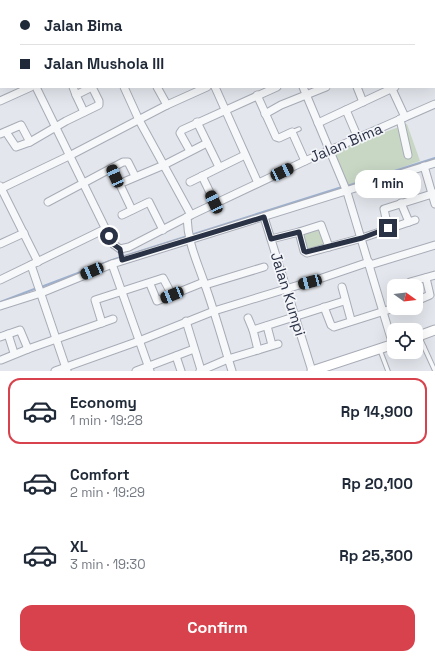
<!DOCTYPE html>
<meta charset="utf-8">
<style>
body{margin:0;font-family:"Space Grotesk",sans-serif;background:#f2f2f3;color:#1f2937;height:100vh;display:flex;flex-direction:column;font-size:15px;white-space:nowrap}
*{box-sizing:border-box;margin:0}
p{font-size:13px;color:#747a83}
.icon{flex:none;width:22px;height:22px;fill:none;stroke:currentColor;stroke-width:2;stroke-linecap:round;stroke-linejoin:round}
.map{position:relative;height:371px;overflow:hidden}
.details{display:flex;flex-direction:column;background:#fff;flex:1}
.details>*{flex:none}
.banner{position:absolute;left:0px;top:0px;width:435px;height:88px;box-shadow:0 4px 16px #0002;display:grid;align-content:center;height:88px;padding:0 20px;background:#fff}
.needle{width:26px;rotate:105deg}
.controls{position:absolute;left:387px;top:279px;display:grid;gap:8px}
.controls a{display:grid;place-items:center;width:36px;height:36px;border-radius:8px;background:#fff;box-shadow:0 4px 16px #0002;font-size:20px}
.end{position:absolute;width:18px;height:18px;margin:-9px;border:5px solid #2a3246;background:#fff;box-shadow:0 0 0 2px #fff}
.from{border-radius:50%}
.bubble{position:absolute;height:28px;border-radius:12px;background:#fff;box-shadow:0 4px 16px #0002;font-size:13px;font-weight:800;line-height:28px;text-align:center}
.car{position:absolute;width:12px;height:24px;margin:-12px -6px;border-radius:5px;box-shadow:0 0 3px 1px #0007;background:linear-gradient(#222 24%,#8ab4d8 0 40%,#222 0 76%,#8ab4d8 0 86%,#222 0)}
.banner b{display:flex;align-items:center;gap:14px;height:38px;font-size:15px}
.banner b+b{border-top:1px solid #e0e1e3}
.banner i{width:10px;height:10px;background:#1f2937}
ul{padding:7px 0 0;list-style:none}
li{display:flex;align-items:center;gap:12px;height:66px;margin:0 8px 6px;padding:0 12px;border:2px solid transparent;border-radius:12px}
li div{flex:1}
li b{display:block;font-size:15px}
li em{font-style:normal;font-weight:800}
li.on{border-color:#d8424c}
li>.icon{width:36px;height:36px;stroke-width:1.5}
.action{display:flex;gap:8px;margin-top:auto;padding:8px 20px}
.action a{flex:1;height:46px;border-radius:12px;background:#d8424c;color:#fff;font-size:16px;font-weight:800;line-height:46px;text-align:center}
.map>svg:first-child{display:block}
.green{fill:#c7d7c4}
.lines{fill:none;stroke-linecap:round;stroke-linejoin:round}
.stream{stroke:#9db0ce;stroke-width:2}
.service-casing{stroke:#a8acb7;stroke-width:5.5}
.minor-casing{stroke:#a8acb7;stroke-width:9}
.tertiary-casing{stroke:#a8acb7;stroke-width:10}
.secondary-casing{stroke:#a8acb7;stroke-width:11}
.service{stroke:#f7f8fa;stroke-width:3.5}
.minor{stroke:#f7f8fa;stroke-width:7}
.tertiary{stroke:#f7f8fa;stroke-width:8}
.secondary{stroke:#fff;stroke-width:9}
.route{stroke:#2a3246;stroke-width:5}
.labels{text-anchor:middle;stroke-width:3.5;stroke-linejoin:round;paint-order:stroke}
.street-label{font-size:15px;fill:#2a3246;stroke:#f4f5f9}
</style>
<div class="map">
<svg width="435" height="371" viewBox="0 0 435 371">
<rect width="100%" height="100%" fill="#e3e6ec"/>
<g class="green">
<polygon points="407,124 420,161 346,187 333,151"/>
<polygon points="324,229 328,245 306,251 301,235"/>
</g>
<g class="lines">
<g class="stream">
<polyline points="347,186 435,158"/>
<polyline points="41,287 115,259 342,187"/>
<polyline points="0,302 37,288"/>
</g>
<defs>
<g id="service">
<polyline points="97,0 97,1"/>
<polyline points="292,132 299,129"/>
<polyline points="419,336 435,371"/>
<polyline points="416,349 424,347"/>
<polyline points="380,350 388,371"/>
<polyline points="396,356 408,352"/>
</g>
<g id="minor">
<polyline points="117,0 118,1"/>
<polyline points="178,0 178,1"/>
<polyline points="264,0 265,1"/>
<polyline points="298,0 298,1"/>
<polyline points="313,0 313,1"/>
<polyline points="351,0 351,1"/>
<polyline points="209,1 211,0"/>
<polyline points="281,1 283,0"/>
<polyline points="328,1 331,0"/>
<polyline points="400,1 402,0"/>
<polyline points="434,40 435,40"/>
<polyline points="0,61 1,63"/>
<polyline points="434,71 435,70"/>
<polyline points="36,87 113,244 120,249 129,247 191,215 305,161 435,104"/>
<polyline points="73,87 76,95"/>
<polyline points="124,87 139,120 191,215"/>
<polyline points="157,87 167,105"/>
<polyline points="215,87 258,183"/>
<polyline points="303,87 347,192 393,345"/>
<polyline points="357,87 363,102"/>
<polyline points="391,87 405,117"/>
<polyline points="257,95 276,137 279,138 292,132 305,161"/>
<polyline points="0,101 31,87"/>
<polyline points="346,110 358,138"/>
<polyline points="84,112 76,95 92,87"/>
<polyline points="265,114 281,105 326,87"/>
<polyline points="400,119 408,155"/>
<polyline points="197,122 219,167"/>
<polyline points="318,123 395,87"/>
<polyline points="6,132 16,147 30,142 66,121 99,105 99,101 92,87"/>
<polyline points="0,134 21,125 30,142"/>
<polyline points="190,151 180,133 182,130 277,87"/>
<polyline points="424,166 435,204"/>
<polyline points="112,168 132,210"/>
<polyline points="202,176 215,203"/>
<polyline points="190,182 245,155"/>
<polyline points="119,184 164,165 207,143"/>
<polyline points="0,186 38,262"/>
<polyline points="0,189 71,155 167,105 207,87"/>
<polyline points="48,202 123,162 128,162 135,176"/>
<polyline points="401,203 409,222"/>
<polyline points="122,215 149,202 163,230"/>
<path d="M187 217C188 244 197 261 205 285 215 313 223 342 232 371"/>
<polyline points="264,217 312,371"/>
<polyline points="388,228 384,209 435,193"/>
<polyline points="299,232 321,225 329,247"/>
<polyline points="271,239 299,232 304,251 307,253 362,238 415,220"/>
<polyline points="0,244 24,233"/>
<polyline points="31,265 67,371"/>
<polyline points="370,265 435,245"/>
<polyline points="0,280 105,229"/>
<polyline points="150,284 157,301 204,282"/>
<polyline points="205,285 264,267"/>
<polyline points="408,286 410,282 435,275"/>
<polyline points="342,287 351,320"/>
<polyline points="416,301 430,295 426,278"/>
<polyline points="0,306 41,293 112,264"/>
<polyline points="324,307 331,325 334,327 394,308"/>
<polyline points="248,318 253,330"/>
<polyline points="186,321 201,370"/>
<polyline points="102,323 95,300 163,278 172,295"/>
<polyline points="267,326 272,345"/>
<polyline points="8,334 14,353"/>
<polyline points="0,337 20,330 28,349"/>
<polyline points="258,350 253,330 344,301"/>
<polyline points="176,356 181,371"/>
<polyline points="1,360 28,349 113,319"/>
<polyline points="55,371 139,341 214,311 322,278 369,262"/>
<polyline points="136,371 194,349"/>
<polyline points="150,371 112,264 435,163"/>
<polyline points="200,371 228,359 278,344"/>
</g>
<g id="tertiary">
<polyline points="136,1 138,0"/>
<polyline points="0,70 1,69"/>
</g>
<g id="secondary">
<polyline points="416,337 435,330"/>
<polyline points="312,371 394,344"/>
</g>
</defs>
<use href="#service" class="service-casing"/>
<use href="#minor" class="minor-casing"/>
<use href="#tertiary" class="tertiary-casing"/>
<use href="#secondary" class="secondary-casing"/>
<use href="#service" class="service"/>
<use href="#minor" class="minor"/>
<use href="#tertiary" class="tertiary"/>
<use href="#secondary" class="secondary"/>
</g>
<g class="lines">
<polyline class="route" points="109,236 113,244 120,249 122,260 264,217 271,239 299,232 304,251 306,252 362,238 388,228"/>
</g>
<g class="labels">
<g class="street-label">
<text transform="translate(346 143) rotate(-23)" y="5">Jalan Bima</text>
<text transform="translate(288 294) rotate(73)" y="5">Jalan Kumpi</text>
</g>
</g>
</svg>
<div class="controls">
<a><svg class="needle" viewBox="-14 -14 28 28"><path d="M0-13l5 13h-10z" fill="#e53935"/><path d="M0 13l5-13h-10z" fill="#747a83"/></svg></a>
<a><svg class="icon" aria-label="locate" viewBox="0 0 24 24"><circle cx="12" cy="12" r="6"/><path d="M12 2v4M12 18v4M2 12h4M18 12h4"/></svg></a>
</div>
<i class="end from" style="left:109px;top:236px"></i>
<i class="end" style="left:388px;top:228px"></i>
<div class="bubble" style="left:355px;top:170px;width:66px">1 min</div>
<i class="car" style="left:282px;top:172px;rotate:65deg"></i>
<i class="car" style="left:115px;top:176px;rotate:336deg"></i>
<i class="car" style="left:214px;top:202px;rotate:335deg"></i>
<i class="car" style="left:92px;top:271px;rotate:247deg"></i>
<i class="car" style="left:310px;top:282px;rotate:255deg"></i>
<i class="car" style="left:172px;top:295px;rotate:248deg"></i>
<div class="banner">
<b><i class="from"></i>Jalan Bima</b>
<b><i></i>Jalan Mushola III</b>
</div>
</div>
<section class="details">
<ul>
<li class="on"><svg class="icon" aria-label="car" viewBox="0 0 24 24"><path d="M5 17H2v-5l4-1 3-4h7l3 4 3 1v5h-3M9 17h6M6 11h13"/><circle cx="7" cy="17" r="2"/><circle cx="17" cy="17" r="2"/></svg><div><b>Economy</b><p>1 min · 19:28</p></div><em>Rp 14,900</em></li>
<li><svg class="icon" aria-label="car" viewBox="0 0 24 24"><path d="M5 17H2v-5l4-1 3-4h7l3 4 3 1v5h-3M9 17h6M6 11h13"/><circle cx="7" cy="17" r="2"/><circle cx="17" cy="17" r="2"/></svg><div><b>Comfort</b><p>2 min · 19:29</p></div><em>Rp 20,100</em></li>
<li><svg class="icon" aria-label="car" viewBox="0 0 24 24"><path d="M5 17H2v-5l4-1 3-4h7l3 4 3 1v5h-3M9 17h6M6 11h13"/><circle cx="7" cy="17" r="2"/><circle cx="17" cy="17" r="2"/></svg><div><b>XL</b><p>3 min · 19:30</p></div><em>Rp 25,300</em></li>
</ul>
<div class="action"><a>Confirm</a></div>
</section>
